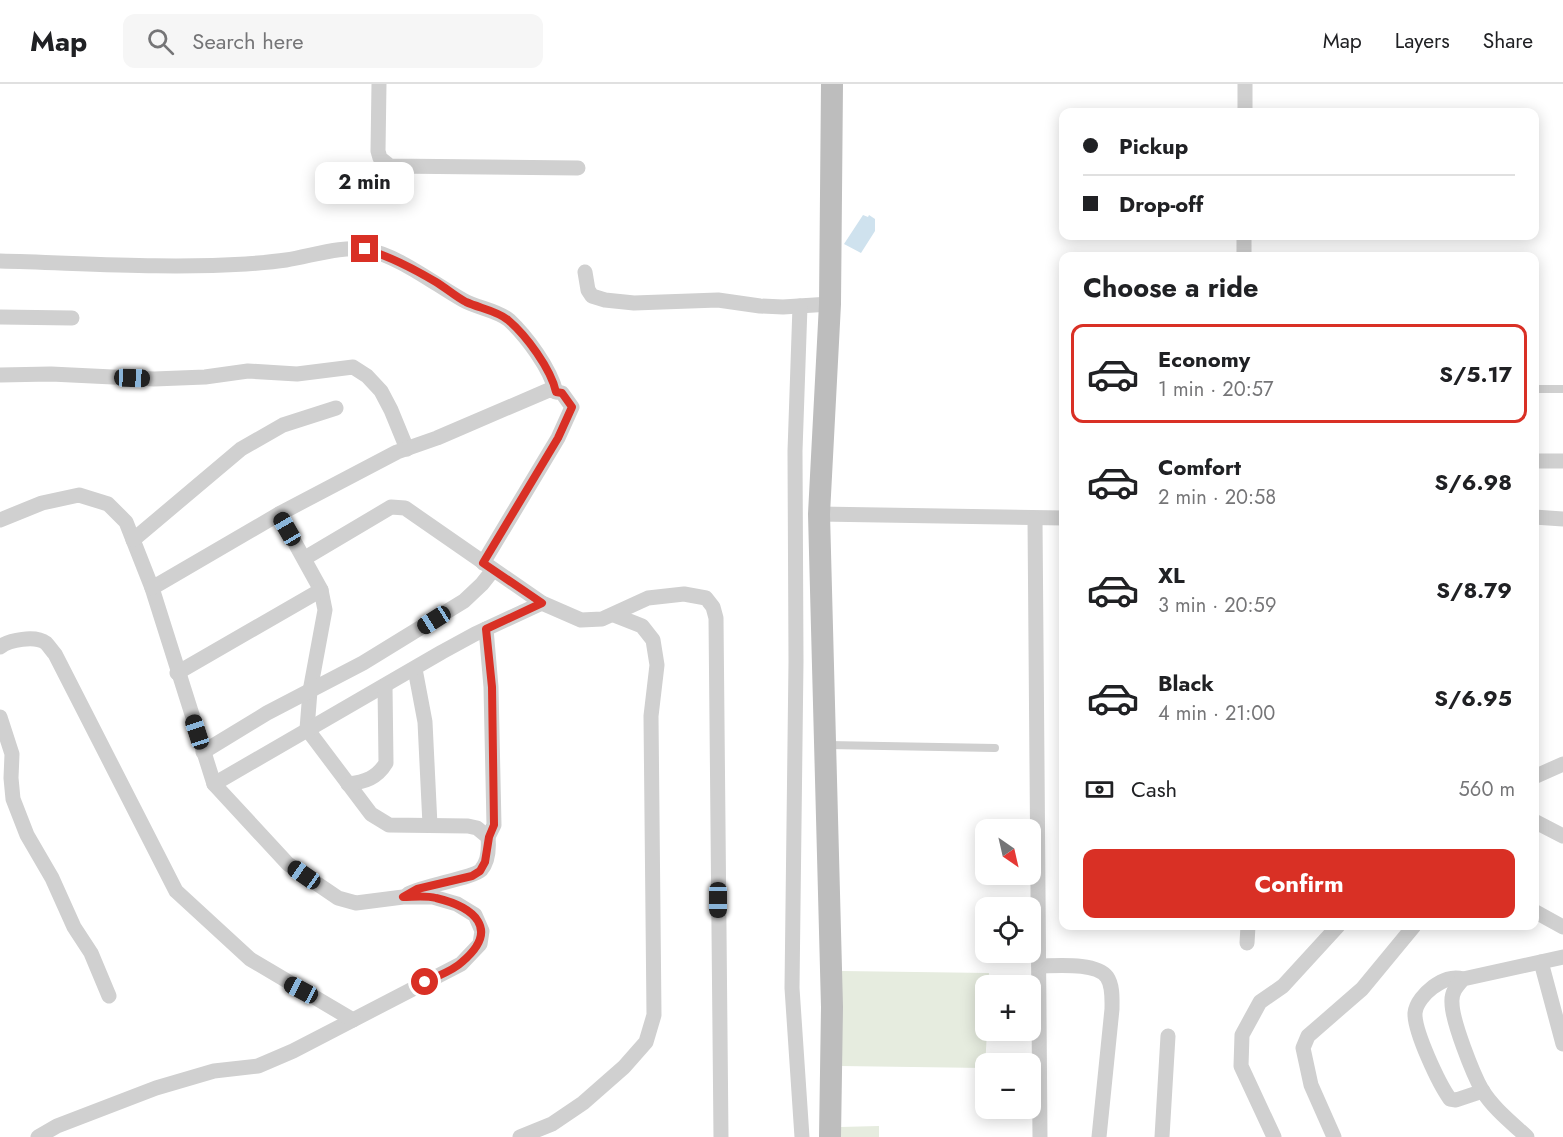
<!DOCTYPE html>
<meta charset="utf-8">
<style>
body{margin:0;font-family:Jost,sans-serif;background:#f6f6f6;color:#202124;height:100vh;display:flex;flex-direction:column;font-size:22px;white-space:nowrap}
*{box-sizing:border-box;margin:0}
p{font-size:20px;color:#757577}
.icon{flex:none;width:33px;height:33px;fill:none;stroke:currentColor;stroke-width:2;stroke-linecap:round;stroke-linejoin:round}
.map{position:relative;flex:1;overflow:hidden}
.panel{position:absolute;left:1059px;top:168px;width:480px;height:678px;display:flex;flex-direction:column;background:#fff;border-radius:12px;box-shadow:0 3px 15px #0003}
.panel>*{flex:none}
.guide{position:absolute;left:1059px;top:24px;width:480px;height:132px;border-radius:12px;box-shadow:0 3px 15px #0003;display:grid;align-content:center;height:132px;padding:0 24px;background:#fff}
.needle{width:39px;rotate:146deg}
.controls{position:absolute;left:975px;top:735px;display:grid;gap:12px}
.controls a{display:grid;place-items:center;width:66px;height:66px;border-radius:12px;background:#fff;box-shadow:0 3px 15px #0003;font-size:30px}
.end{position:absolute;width:27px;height:27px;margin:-14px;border:8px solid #d93025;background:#fff;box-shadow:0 0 0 3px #fff}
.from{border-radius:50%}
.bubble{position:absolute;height:42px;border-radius:12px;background:#fff;box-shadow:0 3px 15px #0003;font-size:20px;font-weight:700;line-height:42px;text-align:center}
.car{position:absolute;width:18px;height:36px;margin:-18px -9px;border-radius:8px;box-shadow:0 0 4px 2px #0007;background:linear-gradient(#222 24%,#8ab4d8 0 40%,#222 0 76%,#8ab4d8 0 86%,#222 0)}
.guide b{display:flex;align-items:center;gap:21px;height:57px;font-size:22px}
.guide b+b{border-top:2px solid #e0e0e0}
.guide i{width:15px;height:15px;background:#202124}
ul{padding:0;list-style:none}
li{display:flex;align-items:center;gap:18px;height:99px;margin:0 12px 9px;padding:0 12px;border:3px solid transparent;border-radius:12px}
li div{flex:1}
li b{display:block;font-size:22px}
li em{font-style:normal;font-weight:700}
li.active{border-color:#d93025}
li>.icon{width:54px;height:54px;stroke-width:1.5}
h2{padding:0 24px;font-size:27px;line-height:72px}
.pay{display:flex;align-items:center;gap:15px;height:66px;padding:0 24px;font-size:22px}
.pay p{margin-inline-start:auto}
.cta{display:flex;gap:12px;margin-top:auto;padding:12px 24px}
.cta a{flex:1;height:69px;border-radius:12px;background:#d93025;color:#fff;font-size:24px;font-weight:700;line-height:69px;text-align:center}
header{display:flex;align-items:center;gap:36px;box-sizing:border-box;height:84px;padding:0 30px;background:#fff;border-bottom:2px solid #e0e0e0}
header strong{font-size:28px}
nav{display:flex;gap:33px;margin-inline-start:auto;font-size:21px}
.search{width:420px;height:54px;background:#f6f6f6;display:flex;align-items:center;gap:15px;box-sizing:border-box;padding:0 21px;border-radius:12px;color:#757577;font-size:22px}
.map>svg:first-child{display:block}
.green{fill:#e6ecdf}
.water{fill:#cfe2ee}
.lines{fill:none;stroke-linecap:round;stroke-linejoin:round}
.lane{stroke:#d0d0d0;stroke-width:8}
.street{stroke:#d0d0d0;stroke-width:15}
.secondary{stroke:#bdbdbd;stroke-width:22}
.route{stroke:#d93025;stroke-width:8}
</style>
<header>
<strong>Map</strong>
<div class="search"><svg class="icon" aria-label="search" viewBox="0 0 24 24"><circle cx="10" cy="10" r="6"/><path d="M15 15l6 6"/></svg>Search here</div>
<nav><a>Map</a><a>Layers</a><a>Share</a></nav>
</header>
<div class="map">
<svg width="1563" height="1053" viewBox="0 0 1563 1053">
<rect width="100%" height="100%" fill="#fff"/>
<g class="green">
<polygon points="842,887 989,889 988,901 986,902 986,946 987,947 985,984 840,982"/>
<polygon points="879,1042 879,1053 841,1053 840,1043"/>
</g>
<polygon class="water" points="863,131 868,133 869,131 875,135 875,147 861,169 844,160"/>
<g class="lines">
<g class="lane">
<polyline points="1534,305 1563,305"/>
<polyline points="828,661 995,664"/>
</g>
<g class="street">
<polyline points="379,0 378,67 380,74 390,82 578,84"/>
<polyline points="1245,28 1245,0"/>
<polyline points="1244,172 1244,152"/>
<path d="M0 177C82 179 164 185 246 180 259 179 273 178 286 176 312 172 342 161 367 166 398 171 436 201 463 216 477 224 497 226 509 236 527 253 550 284 556 308"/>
<polyline points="585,188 588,206 592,212 605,216 634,219 718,216 760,222 783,223 830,220"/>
<polyline points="800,222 795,367 796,577 792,904 802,1053"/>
<polyline points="0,233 72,234"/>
<polyline points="0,291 51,290 154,295 205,293 248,287 297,290 353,283 367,292 381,307 391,326 407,365"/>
<polyline points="1534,377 1563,377"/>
<path d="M279 430 321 506 325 526 310 607 307 645 371 730 389 741 468 742 477 744 488 753C489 764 488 778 481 786 473 794 424 801 408 810"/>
<polyline points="819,430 1064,434"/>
<polyline points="1534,433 1563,435"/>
<polyline points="1035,435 1040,1053"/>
<polyline points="0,436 42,419 79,411 108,420 126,438 152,504 214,700 288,780 338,814 356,819 403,813 433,813 457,820 475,831 482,847 480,860 461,880 293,967 258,982 214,987 156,1004 57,1042 38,1053"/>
<polyline points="133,456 241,365 283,341 336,324"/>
<polyline points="305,474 391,423 405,424 542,519 581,536 602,535 648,514 684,510 706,514 713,523 716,534 721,1053"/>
<polyline points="152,504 279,430 397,368 437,354 549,306 562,309 572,323 558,354 483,479"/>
<polyline points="486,545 491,603 494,741 488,753"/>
<path d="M0 563C9 556 35 551 46 559 49 562 52 567 55 570L176 807 250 875 353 936"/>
<polyline points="415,585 425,638 430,741"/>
<polyline points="177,589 321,506"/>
<polyline points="0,633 12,670 11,694 13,715 27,751 52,794 74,843 91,869 109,912"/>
<polyline points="203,668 267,629 363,579 433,536 464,517 482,500 493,486"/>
<polyline points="1534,693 1563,680"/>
<polyline points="214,700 442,568 475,550 542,519"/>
<path d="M348 700C365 698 377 694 386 679L385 602"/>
<polyline points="1534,737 1563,752"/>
<polyline points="1534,827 1563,843"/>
<polyline points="1247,859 1248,842"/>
<polyline points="1541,878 1563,960"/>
<path d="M1039 882C1056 882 1096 878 1107 893 1113 902 1112 915 1112 925L1099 1053"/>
<path d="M1463 895C1452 892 1443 896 1433 903 1425 909 1416 919 1415 929 1414 947 1439 1000 1450 1015L1456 1016 1483 1007"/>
<polyline points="520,1053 552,1040 583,1019 624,983 646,958 654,931 651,632 657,581 653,556 642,542 614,531"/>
<polyline points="1162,1053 1168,952"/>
<polyline points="1274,1053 1241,982 1242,951 1260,918 1283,902 1338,842"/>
<polyline points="1334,1053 1311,1001 1303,964 1308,952 1362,905 1414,842"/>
<path d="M1527 1053C1512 1039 1493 1024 1482 1006 1473 990 1452 937 1452 919 1451 908 1457 902 1463 895L1563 873"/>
</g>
<polyline class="secondary" points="830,1053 832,923 819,430 830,220 832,0"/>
</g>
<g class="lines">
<path class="route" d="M365 165C389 172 414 185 436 198 446 204 456 213 466 218 479 224 498 227 508 236 526 251 551 285 556 308L562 309 572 323 558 354 483 479 542 519 486 545 492 603 494 741 489 753 485 778 480 787 472 792 417 805 403 813C413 813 425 811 436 814 474 823 501 845 462 878 453 887 437 892 425 898"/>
</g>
</svg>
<div class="controls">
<a><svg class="needle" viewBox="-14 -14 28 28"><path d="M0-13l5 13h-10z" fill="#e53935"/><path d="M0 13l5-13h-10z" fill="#757577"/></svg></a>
<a><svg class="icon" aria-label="locate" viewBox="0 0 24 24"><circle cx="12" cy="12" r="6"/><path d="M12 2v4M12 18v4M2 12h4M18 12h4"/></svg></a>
<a>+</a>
<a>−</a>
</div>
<i class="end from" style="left:425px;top:898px"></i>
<i class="end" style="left:365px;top:165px"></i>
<div class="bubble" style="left:315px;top:78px;width:99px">2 min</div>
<i class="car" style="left:132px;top:294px;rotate:92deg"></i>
<i class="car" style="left:287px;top:445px;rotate:330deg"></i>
<i class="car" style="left:434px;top:536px;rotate:238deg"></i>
<i class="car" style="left:197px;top:648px;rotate:342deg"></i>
<i class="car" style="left:304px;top:791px;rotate:305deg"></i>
<i class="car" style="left:718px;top:816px;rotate:180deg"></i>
<i class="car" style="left:301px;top:906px;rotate:298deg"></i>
<div class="guide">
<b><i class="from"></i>Pickup</b>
<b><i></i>Drop-off</b>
</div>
<section class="panel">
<h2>Choose a ride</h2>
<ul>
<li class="active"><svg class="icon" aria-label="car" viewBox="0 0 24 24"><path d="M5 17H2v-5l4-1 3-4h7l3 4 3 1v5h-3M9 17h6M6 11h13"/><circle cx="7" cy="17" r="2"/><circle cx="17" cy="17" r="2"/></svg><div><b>Economy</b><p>1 min · 20:57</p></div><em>S/5.17</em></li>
<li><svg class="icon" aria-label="car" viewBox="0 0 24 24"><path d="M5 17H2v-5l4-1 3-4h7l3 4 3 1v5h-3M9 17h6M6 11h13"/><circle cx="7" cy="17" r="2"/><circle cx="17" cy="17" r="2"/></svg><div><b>Comfort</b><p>2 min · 20:58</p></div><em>S/6.98</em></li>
<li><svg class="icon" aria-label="car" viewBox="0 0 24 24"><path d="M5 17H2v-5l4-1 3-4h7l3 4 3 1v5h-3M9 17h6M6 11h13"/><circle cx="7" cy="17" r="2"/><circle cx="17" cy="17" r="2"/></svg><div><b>XL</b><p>3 min · 20:59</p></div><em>S/8.79</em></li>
<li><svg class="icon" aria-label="car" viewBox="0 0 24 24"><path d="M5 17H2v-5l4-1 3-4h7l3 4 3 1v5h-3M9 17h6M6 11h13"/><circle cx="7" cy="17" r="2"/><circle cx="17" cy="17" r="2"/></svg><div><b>Black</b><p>4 min · 21:00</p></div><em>S/6.95</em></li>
</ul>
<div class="pay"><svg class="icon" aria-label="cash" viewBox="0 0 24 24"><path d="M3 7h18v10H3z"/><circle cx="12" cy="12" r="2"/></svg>Cash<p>560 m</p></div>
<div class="cta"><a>Confirm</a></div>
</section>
</div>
